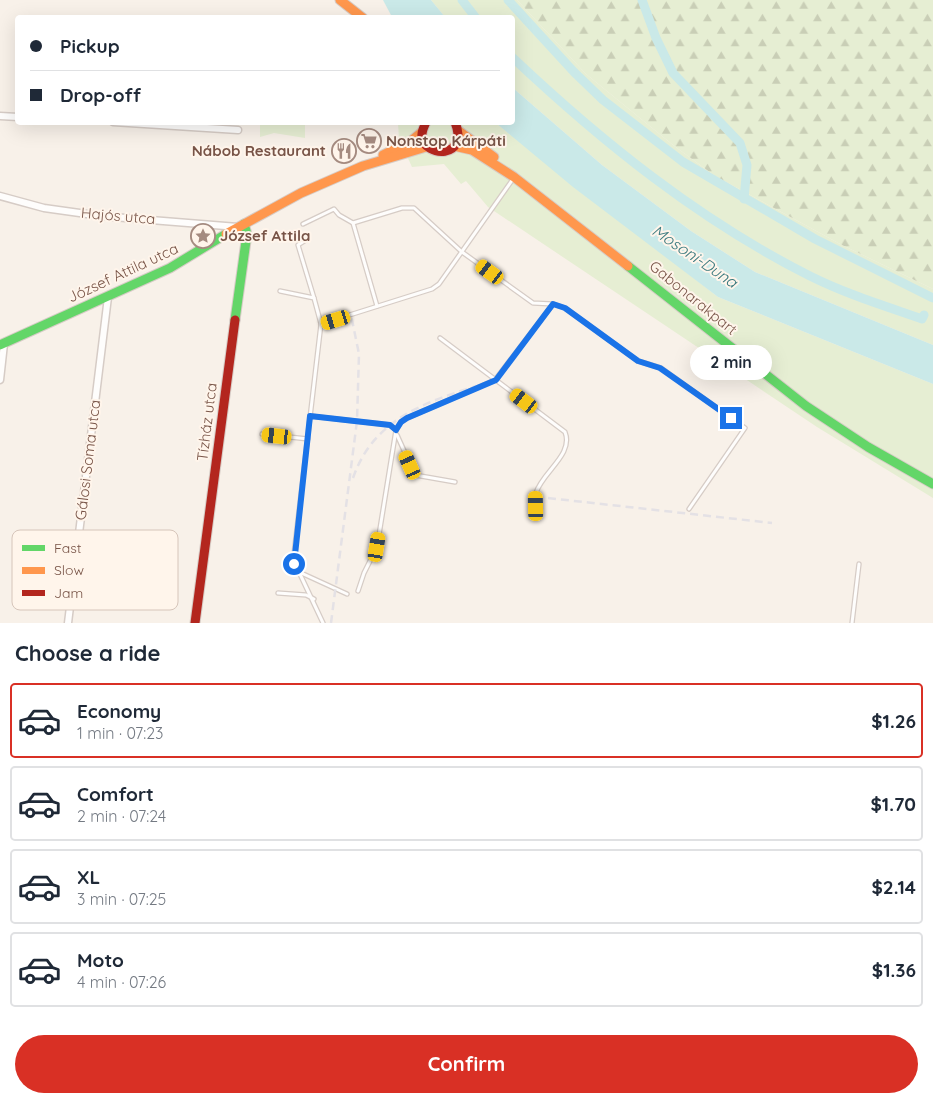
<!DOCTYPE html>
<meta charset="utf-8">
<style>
body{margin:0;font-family:Quicksand,sans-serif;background:#f6f6f7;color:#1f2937;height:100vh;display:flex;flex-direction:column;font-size:19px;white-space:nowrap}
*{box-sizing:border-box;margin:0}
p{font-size:16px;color:#747a83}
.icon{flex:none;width:28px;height:28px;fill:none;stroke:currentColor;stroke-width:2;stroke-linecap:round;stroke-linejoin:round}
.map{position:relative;height:623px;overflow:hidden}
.panel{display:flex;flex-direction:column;background:#fff;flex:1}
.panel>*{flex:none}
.banner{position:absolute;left:15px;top:15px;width:500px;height:110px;border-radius:5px;box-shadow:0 5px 20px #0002;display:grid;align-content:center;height:110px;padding:0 15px;background:#fff}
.end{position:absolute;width:22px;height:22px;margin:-11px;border:6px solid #1a73e8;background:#fff;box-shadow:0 0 0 2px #fff}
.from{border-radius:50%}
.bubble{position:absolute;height:35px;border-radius:18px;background:#fff;box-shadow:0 5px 20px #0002;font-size:16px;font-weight:700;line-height:35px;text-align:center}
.car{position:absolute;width:15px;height:30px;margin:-15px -8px;border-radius:6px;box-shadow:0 0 4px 1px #0007;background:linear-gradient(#f5c518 24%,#345 0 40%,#f5c518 0 76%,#345 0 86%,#f5c518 0)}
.banner b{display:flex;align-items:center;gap:18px;height:48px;font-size:19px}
.banner b+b{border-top:1px solid #e0e1e3}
.banner i{width:12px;height:12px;background:#1f2937}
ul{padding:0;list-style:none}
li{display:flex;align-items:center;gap:15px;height:75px;margin:0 10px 8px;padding:0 5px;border:2px solid #e0e1e3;border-radius:5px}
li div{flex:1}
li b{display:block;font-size:19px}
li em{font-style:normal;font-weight:700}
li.active{border-color:#d93025}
li>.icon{width:45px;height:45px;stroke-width:1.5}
h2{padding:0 15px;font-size:22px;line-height:60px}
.action{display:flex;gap:10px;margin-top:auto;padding:10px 15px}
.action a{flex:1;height:58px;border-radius:30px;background:#d93025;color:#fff;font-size:20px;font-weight:700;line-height:58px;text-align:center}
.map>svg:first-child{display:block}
.grass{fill:#e6eed3}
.forest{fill:url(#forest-firs)}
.water{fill:#cae9e8}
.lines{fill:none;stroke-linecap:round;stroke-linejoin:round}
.canal{stroke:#cae9e8;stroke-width:9}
.lane-casing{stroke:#d6ccc6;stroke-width:5.5}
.street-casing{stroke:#d6ccc6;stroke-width:9}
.fast-casing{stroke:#d7ccc6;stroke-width:11}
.slow-casing{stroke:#d7ccc6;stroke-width:11}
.jam-casing{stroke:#d7ccc6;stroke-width:11}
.lane{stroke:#fefdfc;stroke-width:3}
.street{stroke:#fefdfc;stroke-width:6}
.fast{stroke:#63d668;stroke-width:9}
.slow{stroke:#ff974d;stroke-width:9}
.jam{stroke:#b3261e;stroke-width:9}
.rail{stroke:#e4e1e5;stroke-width:2.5;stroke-dasharray:8 5;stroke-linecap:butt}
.route{stroke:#1a73e8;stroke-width:6}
.labels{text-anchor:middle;stroke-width:4;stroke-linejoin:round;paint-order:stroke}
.poi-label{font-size:15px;font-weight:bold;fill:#785447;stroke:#fff5eb;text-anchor:start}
.street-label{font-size:15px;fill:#785447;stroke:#fff5eb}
.water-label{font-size:16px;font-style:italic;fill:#3a797e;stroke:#fff5eb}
.key{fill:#fff5eb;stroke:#d6c5ba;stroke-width:1}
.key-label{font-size:14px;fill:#785447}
</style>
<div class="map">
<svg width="933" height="623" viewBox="0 0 933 623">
<defs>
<pattern id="forest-firs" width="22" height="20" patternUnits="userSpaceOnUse" patternTransform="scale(1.25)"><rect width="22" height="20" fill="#e6eed3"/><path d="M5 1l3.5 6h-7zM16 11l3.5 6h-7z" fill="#c9ceb6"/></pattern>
</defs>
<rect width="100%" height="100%" fill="#f8f1e9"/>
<g class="grass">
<polygon points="431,0 517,0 586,74 673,145 715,176 842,245 933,289 933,345 755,272 691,231 602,165 513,88 512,18 445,17"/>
<polygon points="260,123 305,123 305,138 274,133 260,137"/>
<polygon points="398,123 496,123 718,297 933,384 933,498 817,427 497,213 488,207 466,181 461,184 444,164 412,167 399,139"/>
</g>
<polygon class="forest" points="517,0 933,0 933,289 842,245 715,176 673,145 586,74"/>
<g class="water">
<polygon points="383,0 431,0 445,17 392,17"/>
<polygon points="513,88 602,165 691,231 755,272 933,345 933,384 718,297 573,187 496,123 512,122"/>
</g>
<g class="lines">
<g class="canal">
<polyline points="462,0 476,18"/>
<polyline points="508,0 574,72 603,100 683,162 815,239 933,298"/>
<polyline points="642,0 656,38 673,73 740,143 747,165 744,199"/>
<path d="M512 57C602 142 699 220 810 276 846 294 885 306 922 319L924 315"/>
</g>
<defs>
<g id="lane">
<polyline points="303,224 334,209 339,215 353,223"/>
<polyline points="306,240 298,245 314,298"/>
<polyline points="280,291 314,298 321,324 293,562 299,572 347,594"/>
<polyline points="377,306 353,223 402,208 414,208 462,252 533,303 553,304 565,308 638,361 661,368 745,428 689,509"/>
<polyline points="321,324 432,289 439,284 513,179"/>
<path d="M440 338 565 432C574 455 542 472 536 493 534 500 536 509 536 516"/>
<polyline points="310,416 390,425 396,430 401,422 407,418 495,380 553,304"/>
<polyline points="262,434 308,439"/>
<polyline points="397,435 415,475 455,482"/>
<polyline points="299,572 323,623"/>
<polyline points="358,591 364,573 377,547 396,430"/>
<polyline points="278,593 306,595 314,599"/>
<polyline points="852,623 859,564"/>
</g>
<g id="street">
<polyline points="0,116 18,117"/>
<polyline points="113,122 238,130"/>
<polyline points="0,196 44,208 101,216 238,227"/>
<polyline points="0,380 4,344"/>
<polyline points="68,623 108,297"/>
</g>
<g id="fast">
<polyline points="628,266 806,406 868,447 933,484"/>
<polyline points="235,320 247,234 244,224"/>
<polyline points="0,345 170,268 226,234"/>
</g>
<g id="slow">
<polyline points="340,0 363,18"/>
<polyline points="459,131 494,157"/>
<polyline points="454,146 472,150 514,177 628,266"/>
<polyline points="383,155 411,141 422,132"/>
<polyline points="226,234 301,193 363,166 426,147"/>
</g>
<g id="jam">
<path d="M426 122C424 127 421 132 422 137 424 157 470 160 455 122"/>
<polyline points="195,623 235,320"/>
</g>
</defs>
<use href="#lane" class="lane-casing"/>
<use href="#street" class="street-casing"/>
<use href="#fast" class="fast-casing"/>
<use href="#slow" class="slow-casing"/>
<use href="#jam" class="jam-casing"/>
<use href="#lane" class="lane"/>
<use href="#street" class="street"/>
<use href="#fast" class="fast"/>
<use href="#slow" class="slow"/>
<use href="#jam" class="jam"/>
<g class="rail">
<path d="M353 478C373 420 423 403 476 386"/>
<polyline points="548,498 772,523"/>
<polyline points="331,623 357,421 359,354 351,315"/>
</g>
</g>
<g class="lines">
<polyline class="route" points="294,564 310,416 390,425 396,430 401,422 407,418 496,380 553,304 565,308 638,361 660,368 731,418"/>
</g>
<defs>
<symbol id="supermarket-ring" viewBox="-11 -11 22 22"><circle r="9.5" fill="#fff5eb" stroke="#a58b80" stroke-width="1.5"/><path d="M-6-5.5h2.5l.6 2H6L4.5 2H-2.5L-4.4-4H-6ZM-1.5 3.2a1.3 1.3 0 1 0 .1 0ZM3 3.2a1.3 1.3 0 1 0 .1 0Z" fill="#a58b80"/></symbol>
<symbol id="restaurant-ring" viewBox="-11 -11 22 22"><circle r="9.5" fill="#fff5eb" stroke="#a58b80" stroke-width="1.5"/><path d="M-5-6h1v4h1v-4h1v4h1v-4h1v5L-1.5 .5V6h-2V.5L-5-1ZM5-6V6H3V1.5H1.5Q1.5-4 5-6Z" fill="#a58b80"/></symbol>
<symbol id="sight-ring" viewBox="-11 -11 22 22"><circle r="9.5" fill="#fff5eb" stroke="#a58b80" stroke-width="1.5"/><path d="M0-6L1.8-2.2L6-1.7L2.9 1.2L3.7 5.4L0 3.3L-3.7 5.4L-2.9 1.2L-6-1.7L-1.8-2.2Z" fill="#a58b80"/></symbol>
</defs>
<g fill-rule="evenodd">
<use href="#supermarket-ring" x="355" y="127" width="28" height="28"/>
<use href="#restaurant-ring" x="330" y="137" width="28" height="28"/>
<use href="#sight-ring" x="189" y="222" width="28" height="28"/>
</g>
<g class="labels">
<g class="poi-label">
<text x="386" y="146">Nonstop Kárpáti</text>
<text x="326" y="156" text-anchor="end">Nábob Restaurant</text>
<text x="220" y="241">József Attila</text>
</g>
<g class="street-label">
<text transform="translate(118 216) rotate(5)" y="5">Hajós utca</text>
<text transform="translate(123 273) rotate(-25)" y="5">József Attila utca</text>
<text transform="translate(693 298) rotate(39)" y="5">Gabonarakpart</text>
<text transform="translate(207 422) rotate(-83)" y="5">Tízház utca</text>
<text transform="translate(88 460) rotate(-83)" y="5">Gálosi Soma utca</text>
</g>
<g class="water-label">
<text transform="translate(695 256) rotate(34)" y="6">Mosoni-Duna</text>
</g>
</g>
<rect x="12" y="530" width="166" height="80" rx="8" class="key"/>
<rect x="22" y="545" width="23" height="6" fill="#63d668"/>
<rect x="22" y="567" width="23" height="7" fill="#ff974d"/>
<rect x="22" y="590" width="23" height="6" fill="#b3261e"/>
<g class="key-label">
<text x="54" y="553">Fast</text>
<text x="54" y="575">Slow</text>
<text x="54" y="598">Jam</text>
</g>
</svg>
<i class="end from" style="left:294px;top:564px"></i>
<i class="end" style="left:731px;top:418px"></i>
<div class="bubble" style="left:690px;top:345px;width:82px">2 min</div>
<i class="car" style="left:490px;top:272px;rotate:306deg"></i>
<i class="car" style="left:336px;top:320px;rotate:253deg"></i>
<i class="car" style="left:524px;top:401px;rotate:307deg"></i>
<i class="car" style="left:277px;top:436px;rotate:276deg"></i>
<i class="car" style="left:410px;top:465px;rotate:336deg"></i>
<i class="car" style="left:536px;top:506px;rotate:359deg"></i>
<i class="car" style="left:377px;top:547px;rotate:9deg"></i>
<div class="banner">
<b><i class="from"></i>Pickup</b>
<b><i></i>Drop-off</b>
</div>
</div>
<section class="panel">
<h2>Choose a ride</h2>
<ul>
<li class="active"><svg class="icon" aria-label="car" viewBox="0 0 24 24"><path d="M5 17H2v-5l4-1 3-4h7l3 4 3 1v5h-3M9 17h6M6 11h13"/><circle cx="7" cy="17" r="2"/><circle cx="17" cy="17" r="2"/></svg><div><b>Economy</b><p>1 min · 07:23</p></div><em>$1.26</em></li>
<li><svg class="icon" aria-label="car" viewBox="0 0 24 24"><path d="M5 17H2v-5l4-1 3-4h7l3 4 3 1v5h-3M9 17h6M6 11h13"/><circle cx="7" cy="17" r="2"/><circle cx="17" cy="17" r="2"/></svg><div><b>Comfort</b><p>2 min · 07:24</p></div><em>$1.70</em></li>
<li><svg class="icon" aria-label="car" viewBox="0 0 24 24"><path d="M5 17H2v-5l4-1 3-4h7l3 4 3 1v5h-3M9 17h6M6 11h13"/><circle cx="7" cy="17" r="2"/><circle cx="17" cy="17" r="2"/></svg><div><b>XL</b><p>3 min · 07:25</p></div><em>$2.14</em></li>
<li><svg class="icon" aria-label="car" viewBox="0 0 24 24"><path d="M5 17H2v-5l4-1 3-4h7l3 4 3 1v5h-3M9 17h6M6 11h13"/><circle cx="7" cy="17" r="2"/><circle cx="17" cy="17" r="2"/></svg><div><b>Moto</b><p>4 min · 07:26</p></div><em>$1.36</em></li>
</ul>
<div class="action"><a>Confirm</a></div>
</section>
